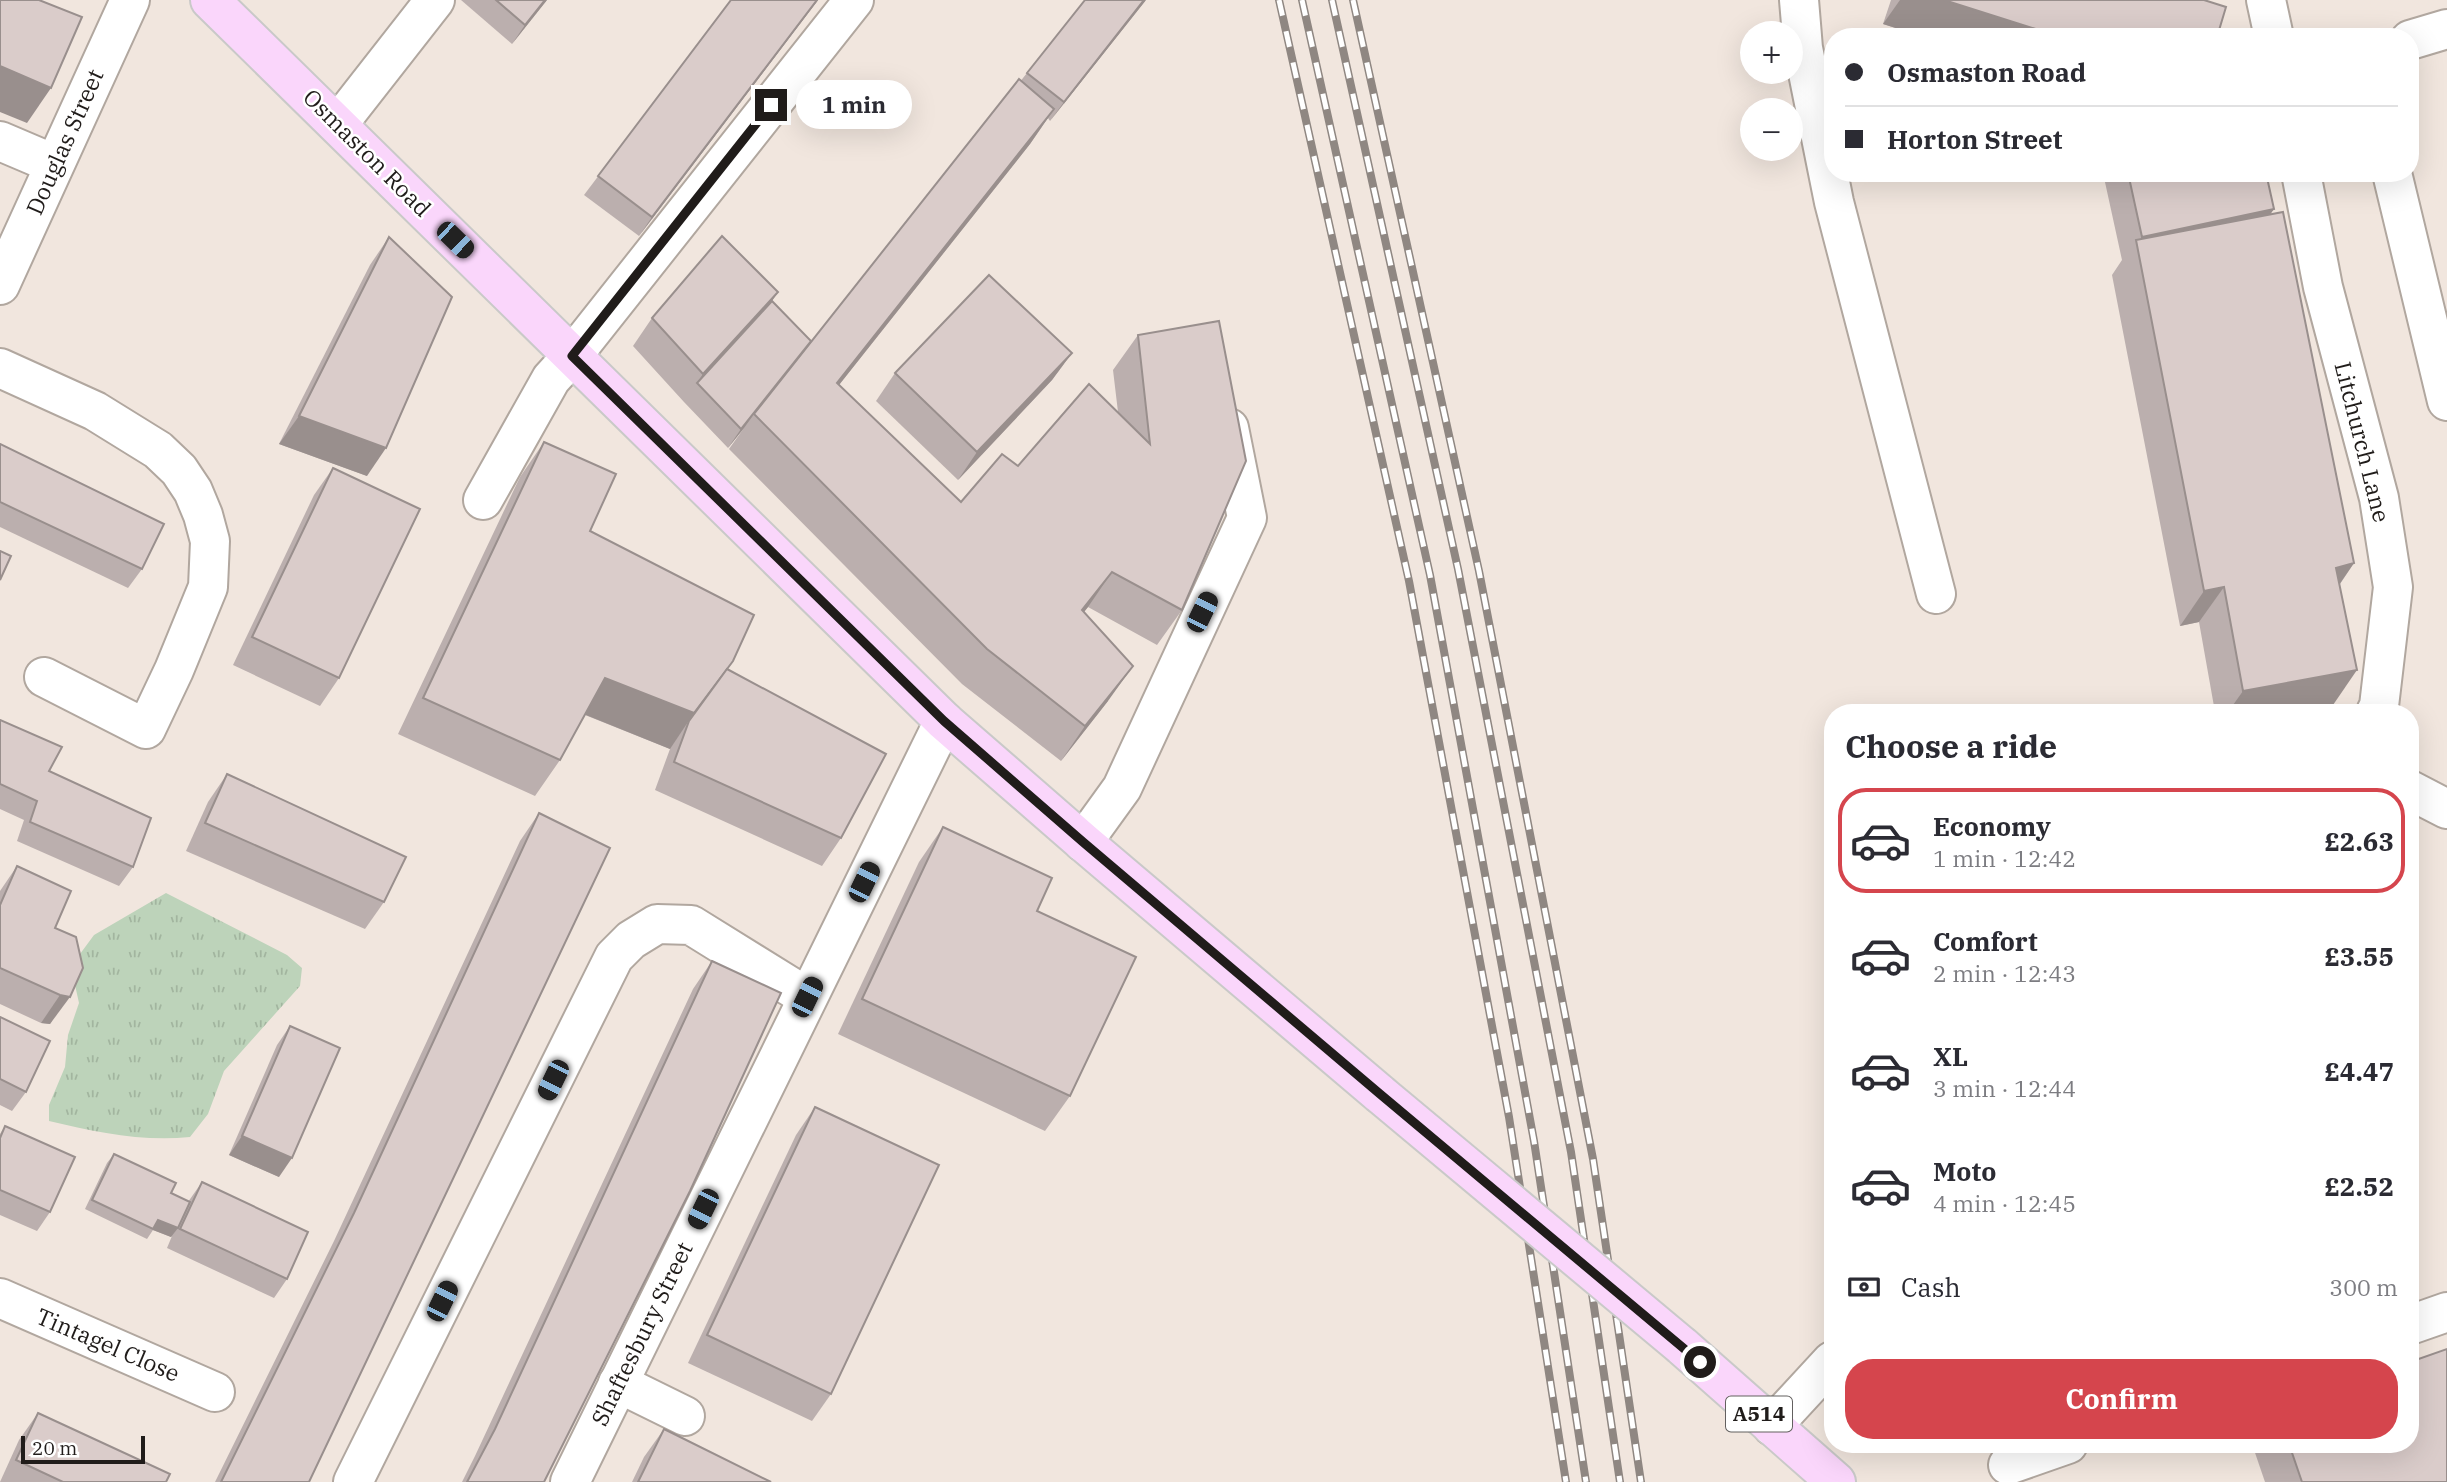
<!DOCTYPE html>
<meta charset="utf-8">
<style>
body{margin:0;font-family:"IBM Plex Serif",serif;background:#f7f7f7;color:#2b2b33;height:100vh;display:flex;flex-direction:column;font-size:26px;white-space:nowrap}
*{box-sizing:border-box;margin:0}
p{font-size:23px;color:#7c7c81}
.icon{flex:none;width:38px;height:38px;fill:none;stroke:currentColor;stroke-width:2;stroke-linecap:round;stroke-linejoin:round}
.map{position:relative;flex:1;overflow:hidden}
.side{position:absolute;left:1824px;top:704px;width:595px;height:749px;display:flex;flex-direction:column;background:#fff;border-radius:28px;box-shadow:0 7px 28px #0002}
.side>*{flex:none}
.top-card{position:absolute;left:1824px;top:28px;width:595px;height:154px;border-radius:28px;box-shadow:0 7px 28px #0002;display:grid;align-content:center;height:154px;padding:0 21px;background:#fff}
.controls{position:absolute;left:1740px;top:21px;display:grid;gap:14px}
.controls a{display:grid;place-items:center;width:63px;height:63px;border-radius:50%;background:#fff;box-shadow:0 7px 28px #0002;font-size:35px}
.scale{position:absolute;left:21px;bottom:18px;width:124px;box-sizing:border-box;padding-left:7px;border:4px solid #201c1a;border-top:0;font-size:19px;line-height:24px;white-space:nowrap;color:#201c1a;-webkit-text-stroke:5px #fff;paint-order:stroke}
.end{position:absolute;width:32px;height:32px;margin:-16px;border:9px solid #201c1a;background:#fff;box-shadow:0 0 0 4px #fff}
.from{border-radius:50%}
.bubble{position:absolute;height:49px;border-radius:24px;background:#fff;box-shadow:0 7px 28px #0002;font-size:23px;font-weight:700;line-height:49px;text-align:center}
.car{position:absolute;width:21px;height:42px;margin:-21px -10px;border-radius:9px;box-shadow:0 0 5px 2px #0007;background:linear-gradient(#222 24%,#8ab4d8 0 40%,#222 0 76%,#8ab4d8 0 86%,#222 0)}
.top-card b{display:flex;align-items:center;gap:24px;height:66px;font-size:26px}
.top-card b+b{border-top:2px solid #e1e1e2}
.top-card i{width:18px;height:18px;background:#2b2b33}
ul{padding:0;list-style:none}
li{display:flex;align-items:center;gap:21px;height:105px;margin:0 14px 10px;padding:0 7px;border:4px solid transparent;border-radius:28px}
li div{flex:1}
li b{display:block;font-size:26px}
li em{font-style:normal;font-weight:700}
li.on{border-color:#d5454d}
li>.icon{width:63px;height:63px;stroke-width:1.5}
h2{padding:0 21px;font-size:32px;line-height:84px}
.pay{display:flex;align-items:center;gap:18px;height:77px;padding:0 21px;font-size:26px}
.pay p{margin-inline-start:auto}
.cta{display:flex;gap:14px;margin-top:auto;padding:14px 21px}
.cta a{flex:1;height:80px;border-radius:28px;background:#d5454d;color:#fff;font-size:28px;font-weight:700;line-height:80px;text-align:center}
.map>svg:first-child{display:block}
.grass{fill:url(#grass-tufts)}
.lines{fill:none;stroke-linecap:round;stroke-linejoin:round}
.minor-casing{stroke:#b1a79f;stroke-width:42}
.major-casing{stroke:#c9c9c8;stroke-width:42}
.minor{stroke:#fff;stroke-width:38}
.major{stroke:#fad6fb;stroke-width:38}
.rail-casing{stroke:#8f8782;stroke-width:8}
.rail{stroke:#fff;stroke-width:5;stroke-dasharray:16;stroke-linecap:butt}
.major-bridge-casing{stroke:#c9c9c8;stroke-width:42;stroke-linecap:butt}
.major-bridge{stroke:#fad6fb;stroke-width:38}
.wall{fill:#bbafae}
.shaded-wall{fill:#998f8d}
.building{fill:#daccca;stroke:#998f8d;stroke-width:2}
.route{stroke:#201c1a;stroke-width:9}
.labels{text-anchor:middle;stroke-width:5;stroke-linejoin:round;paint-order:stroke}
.shield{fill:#fff;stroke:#63605f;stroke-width:2}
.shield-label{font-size:21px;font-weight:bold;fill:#201c1a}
.street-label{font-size:23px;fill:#201c1a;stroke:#fff}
</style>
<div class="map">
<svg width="2447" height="1482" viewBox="0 0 2447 1482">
<defs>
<pattern id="grass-tufts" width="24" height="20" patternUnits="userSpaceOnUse" patternTransform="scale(1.75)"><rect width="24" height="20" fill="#bdd3ba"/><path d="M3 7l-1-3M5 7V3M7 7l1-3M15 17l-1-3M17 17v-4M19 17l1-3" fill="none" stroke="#a2b59f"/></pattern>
</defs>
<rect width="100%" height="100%" fill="#f1e6de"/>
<path class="grass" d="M166 893 287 955 302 968 300 986 224 1071 208 1114 190 1137C143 1142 95 1132 49 1121V1105L65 1067 68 1035 79 1003 73 976 80 954 94 935Z"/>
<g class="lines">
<defs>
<g id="minor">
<polyline points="1799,0 1803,48 1834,202 1936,594"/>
<polyline points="2266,0 2274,37"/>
<polyline points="2410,40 2447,29"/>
<polyline points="338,124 435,0"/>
<polyline points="0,141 54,164"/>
<polyline points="2301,173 2323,287 2379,498 2393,587 2379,706 2376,712"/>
<polyline points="2392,173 2447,401"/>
<polyline points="0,285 130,0"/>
<polyline points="0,368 95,411 158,450 179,470 193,491 203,515 210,541 208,587 174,670 146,729 44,677"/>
<polyline points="483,500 551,379 572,356 854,0"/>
<polyline points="2410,790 2447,809"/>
<polyline points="1083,842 1122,788 1247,518 1229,428"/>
<polyline points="0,1298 215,1392"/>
<polyline points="2410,1325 2447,1312"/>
<polyline points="618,1383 685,1416"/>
<polyline points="1772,1426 1832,1361"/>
<polyline points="2008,1465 2068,1444"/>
<polyline points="353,1482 614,957 631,940 657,924 691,925 807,997"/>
<polyline points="570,1482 944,721"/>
</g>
<g id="major">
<polyline points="210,0 944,721 1083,842 1380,1094"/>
<polyline points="1682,1346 1836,1482"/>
</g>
</defs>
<use href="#minor" class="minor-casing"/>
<use href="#major" class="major-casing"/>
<use href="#minor" class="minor"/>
<use href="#major" class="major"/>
<defs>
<g id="rail">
<polyline points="1279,0 1409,581 1509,1117 1566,1482"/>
<polyline points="1302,0 1430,575 1534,1141 1586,1482"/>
<polyline points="1332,0 1458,569 1571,1152 1620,1482"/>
<polyline points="1353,0 1479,571 1593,1159 1641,1482"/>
</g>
</defs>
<use href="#rail" class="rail-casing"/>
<use href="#rail" class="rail"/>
<defs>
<polyline id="major-bridge" points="1380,1094 1682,1346"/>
</defs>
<use href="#major-bridge" class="major-bridge-casing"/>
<use href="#major-bridge" class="major-bridge"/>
</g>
<g class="wall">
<polygon points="461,0 547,0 512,44"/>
<polygon points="731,0 818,0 639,236 584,195"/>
<polygon points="1146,0 1050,121 1048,118 1030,144 839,385 961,502 1018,466 1118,412 1113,370 1138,335 1182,610 1157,645 1088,607 1084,612 1108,701 1061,761 962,684 729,449 744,428 728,448 684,402 633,346 652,318 778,292 772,301 804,351 1027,73"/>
<polygon points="1891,0 2204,0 2217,37 1924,37 1883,24"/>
<polygon points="2103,173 2266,173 2274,209 2270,214 2354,563 2340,584 2333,705 2293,712 2215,712 2199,622 2180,626 2112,275 2122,260"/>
<polygon points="389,237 367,476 279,444 370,265"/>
<polygon points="1072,353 1052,380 958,480 876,401 895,373"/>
<polygon points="544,442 590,531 727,669 841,838 822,866 655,790 670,749 585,715 560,760 535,796 398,734 520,477"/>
<polygon points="0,444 142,569 128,588 0,527"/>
<polygon points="333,468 339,678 320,706 233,665 314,495"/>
<polygon points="0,720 49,771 133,867 119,886 17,841 24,820 0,809"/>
<polygon points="227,774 384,902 365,929 186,851 208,802"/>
<polygon points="539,813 309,1482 215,1482 334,1241 520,841"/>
<polygon points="943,827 1037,911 1070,1096 1045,1131 838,1034 919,862"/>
<polygon points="17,866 55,928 83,968 50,1024 41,1023 0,1004 0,891"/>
<polygon points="712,961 544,1482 462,1482 475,1456 693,989"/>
<polygon points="0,1017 26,1092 12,1111 0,1105"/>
<polygon points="290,1026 279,1177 229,1155 277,1045"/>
<polygon points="815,1107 831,1394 812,1421 688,1363 796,1135"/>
<polygon points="5,1126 50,1212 37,1231 0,1215 0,1134"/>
<polygon points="114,1154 171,1193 188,1202 202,1182 287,1279 274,1298 167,1248 172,1236 171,1237 153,1230 147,1239 85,1209 107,1163"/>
<polygon points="38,1413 166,1482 0,1482 19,1440"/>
<polygon points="664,1429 771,1482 632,1482 644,1457"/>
<polygon points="2252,1444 2410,1444 2447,1482 2265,1482"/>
</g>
<g class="shaded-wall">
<polygon points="545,0 547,0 512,44 525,25"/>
<polygon points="817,0 818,0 639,236 652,217"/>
<polygon points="1144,0 1146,0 1050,121 1064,102"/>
<polygon points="1900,0 1944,0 2061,37 1924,37 1883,24"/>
<polygon points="0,66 51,88 27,123 0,112"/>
<polygon points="1054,109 1030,144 812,419 837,383"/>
<polygon points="2274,209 2255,236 2137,244 2142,237"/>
<polygon points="778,292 759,320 697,383 703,374"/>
<polygon points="1072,353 1052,380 958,480 977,452"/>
<polygon points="754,414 744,428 728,448 741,429"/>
<polygon points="299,416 386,448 367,476 279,444"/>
<polygon points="2354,563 2330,598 2336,568"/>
<polygon points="1112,572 1088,607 1057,645 1082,610"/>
<polygon points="2224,587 2199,622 2180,626 2204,591"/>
<polygon points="1133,666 1108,701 1061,761 1085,726"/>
<polygon points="2357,670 2333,705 2293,712 2228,712 2243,691"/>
<polygon points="605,678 694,713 670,749 581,713"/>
<polygon points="60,995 70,997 50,1024 41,1023"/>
<polygon points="242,1136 292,1158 279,1177 229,1155"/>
<polygon points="158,1220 178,1228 171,1237 153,1230"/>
</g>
<g class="building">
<polygon points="0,0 39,0 82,17 51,88 0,66"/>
<polygon points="496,0 545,0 525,25"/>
<polygon points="731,0 817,0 652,217 598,176"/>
<polygon points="1085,0 1144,0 1064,102 1027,73"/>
<polygon points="1944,0 2204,0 2226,7 2217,37 2061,37"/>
<polygon points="1019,79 1054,109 837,383 961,502 1002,454 1018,466 1089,384 1150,444 1138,335 1219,321 1246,461 1182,610 1112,572 1082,610 1133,666 1085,726 987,649 754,414"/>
<polygon points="2128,173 2266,173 2274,209 2142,237"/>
<polygon points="2283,212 2354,563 2336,568 2357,670 2243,691 2224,587 2204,591 2136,240"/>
<polygon points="722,236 778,292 703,374 652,318"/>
<polygon points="389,237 452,297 386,448 299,416"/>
<polygon points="989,275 1072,353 977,452 895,373"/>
<polygon points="772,301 811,341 741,429 697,383"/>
<polygon points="544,442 616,474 590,531 754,615 733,661 694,713 605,678 560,760 423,698"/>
<polygon points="0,444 164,524 142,569 0,502"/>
<polygon points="333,468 420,509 339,678 252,637"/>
<polygon points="0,551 11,556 0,580"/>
<polygon points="727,669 886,754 841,838 674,762 689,721"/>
<polygon points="0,720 62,747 49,771 151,818 133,867 30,822 37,801 0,784"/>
<polygon points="227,774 406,857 384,902 205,823"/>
<polygon points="539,813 610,848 309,1482 221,1482 354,1213"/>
<polygon points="943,827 1052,878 1037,911 1136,957 1070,1096 862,999"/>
<polygon points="17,866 71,891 55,928 76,937 83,968 70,997 60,995 0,968 0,905"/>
<polygon points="712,961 781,993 690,1191 544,1482 467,1482 495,1429"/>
<polygon points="0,1017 50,1041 26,1092 0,1079"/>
<polygon points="290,1026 340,1048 292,1158 242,1136"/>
<polygon points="815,1107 939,1165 831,1394 707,1335"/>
<polygon points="5,1126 75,1157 50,1212 0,1190 0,1138"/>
<polygon points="114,1154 176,1183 171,1193 190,1202 178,1228 158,1220 153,1229 92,1200"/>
<polygon points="202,1182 308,1232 287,1279 180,1229"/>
<polygon points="2447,1349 2447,1482 2302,1482 2289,1444 2410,1444 2410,1362"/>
<polygon points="38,1413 170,1474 166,1482 63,1482 16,1460"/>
<polygon points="664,1429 771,1482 638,1482"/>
</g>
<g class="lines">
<polyline class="route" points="771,105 572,356 944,721 1083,842 1380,1094 1700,1362"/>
</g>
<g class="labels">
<rect class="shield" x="1726" y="1396.5" width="66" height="35" rx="5"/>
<g class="shield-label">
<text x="1759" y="1421">A514</text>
</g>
<g class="street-label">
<text transform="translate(65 142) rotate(-66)" y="8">Douglas Street</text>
<text transform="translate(367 153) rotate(45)" y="8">Osmaston Road</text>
<text transform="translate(2362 442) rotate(76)" y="8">Litchurch Lane</text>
<text transform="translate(642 1334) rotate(-64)" y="8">Shaftesbury Street</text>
<text transform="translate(108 1345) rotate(23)" y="8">Tintagel Close</text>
</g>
</g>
</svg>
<div class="controls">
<a>+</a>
<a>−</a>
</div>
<div class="scale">20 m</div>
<i class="end from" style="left:1700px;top:1362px"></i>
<i class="end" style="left:771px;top:105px"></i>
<div class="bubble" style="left:796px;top:80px;width:116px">1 min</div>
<i class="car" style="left:455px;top:240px;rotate:134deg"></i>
<i class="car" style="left:1202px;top:612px;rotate:26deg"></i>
<i class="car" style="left:864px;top:882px;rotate:26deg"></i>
<i class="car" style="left:807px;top:997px;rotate:26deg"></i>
<i class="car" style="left:553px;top:1080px;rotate:206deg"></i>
<i class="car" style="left:703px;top:1209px;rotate:206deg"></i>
<i class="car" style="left:442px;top:1301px;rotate:26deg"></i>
<div class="top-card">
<b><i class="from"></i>Osmaston Road</b>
<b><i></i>Horton Street</b>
</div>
<section class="side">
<h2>Choose a ride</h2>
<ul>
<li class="on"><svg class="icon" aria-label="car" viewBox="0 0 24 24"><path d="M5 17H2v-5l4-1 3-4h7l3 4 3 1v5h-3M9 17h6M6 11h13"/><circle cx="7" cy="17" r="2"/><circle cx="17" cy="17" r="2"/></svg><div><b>Economy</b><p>1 min · 12:42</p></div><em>£2.63</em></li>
<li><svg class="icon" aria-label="car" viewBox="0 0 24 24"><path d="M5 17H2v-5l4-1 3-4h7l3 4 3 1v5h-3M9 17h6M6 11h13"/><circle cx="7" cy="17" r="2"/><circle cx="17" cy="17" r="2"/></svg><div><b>Comfort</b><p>2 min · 12:43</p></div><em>£3.55</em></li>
<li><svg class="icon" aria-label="car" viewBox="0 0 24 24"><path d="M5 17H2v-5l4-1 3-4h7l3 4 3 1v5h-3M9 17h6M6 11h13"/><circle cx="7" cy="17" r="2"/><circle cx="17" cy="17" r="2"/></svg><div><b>XL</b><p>3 min · 12:44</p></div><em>£4.47</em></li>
<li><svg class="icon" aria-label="car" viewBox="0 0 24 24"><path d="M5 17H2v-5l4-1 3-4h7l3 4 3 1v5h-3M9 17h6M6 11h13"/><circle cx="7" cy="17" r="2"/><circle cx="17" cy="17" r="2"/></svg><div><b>Moto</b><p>4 min · 12:45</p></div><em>£2.52</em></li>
</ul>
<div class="pay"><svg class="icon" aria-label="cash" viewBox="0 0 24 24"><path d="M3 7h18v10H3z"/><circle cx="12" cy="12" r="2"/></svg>Cash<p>300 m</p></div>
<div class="cta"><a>Confirm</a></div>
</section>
</div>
